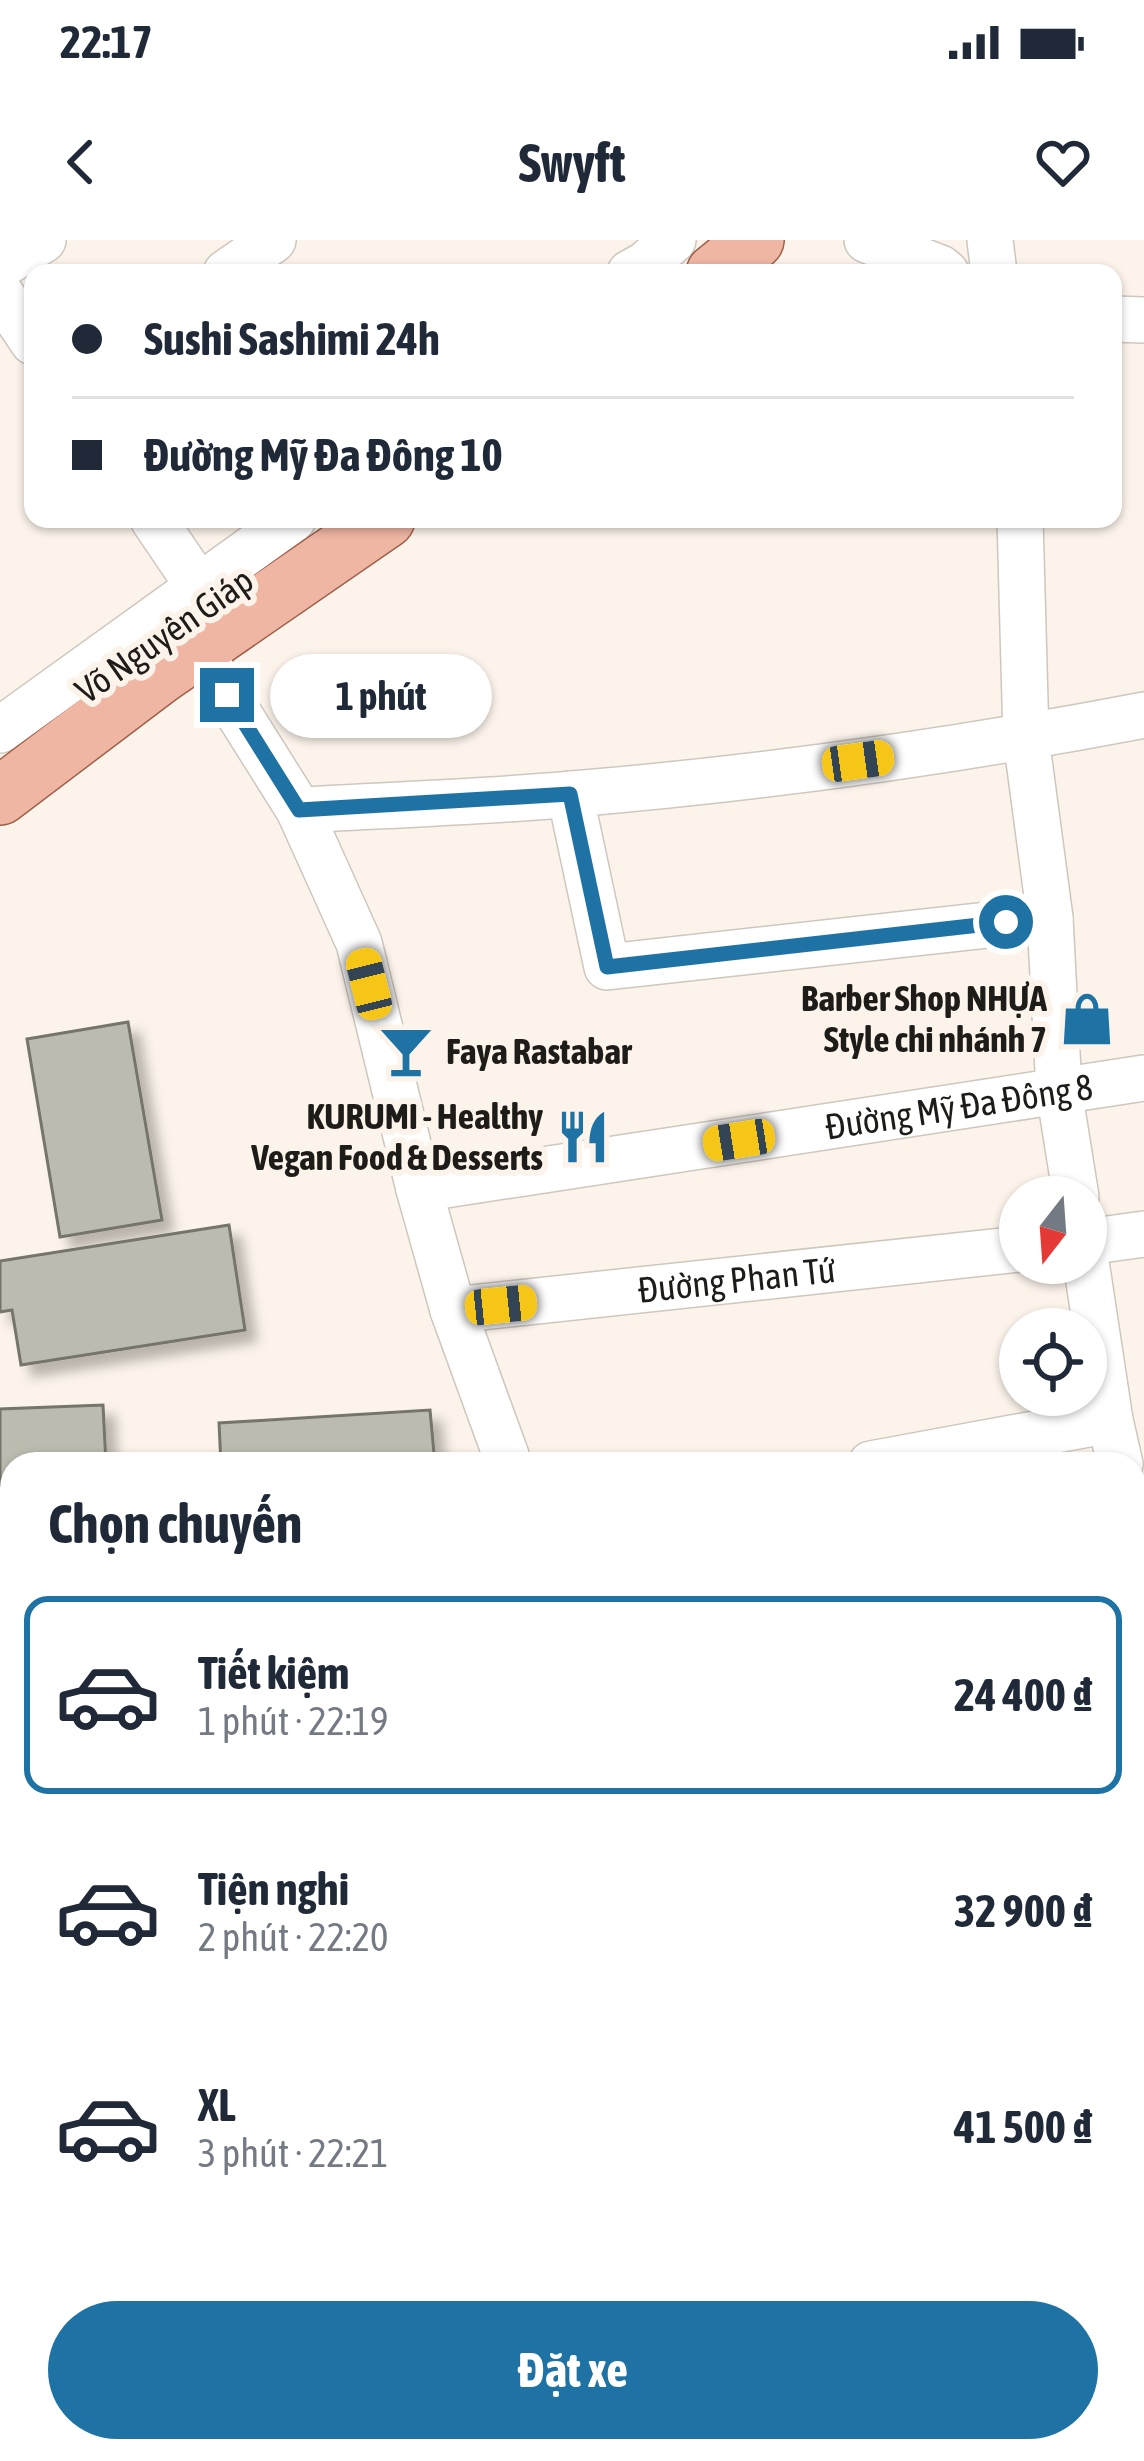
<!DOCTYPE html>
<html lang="vi">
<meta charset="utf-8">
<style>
body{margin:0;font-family:"Asap Condensed",sans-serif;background:#f2f2f3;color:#1f2937;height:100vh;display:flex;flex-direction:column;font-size:45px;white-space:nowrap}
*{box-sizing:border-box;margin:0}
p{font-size:39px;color:#747a83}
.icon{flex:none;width:66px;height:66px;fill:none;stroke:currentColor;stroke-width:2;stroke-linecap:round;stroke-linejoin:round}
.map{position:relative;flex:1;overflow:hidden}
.drawer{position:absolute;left:0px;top:1212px;width:1146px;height:1011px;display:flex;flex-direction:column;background:#fff;border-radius:36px 36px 0 0;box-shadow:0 3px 9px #0004}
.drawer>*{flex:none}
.hud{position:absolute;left:24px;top:24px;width:1098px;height:264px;border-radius:24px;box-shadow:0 3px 9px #0004;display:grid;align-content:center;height:264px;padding:0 48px;background:#fff}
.needle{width:78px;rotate:197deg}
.controls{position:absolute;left:999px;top:936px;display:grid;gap:24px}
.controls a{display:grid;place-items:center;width:108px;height:108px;border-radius:50%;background:#fff;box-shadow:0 3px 9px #0004;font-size:60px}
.end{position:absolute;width:54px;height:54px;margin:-27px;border:15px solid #1f73a4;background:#fff;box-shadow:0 0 0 6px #fff}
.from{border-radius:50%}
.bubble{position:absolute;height:84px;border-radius:42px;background:#fff;box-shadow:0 3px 9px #0004;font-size:39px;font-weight:700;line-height:84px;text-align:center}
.car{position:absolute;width:36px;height:72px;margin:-36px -18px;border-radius:15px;box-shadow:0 0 9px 3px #0007;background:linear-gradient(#f5c518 24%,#345 0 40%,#f5c518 0 76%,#345 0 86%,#f5c518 0)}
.hud b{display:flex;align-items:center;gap:42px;height:114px;font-size:45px}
.hud b+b{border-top:3px solid #e0e1e3}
.hud i{width:30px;height:30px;background:#1f2937}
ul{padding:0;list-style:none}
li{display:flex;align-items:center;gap:36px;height:198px;margin:0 24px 18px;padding:0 24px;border:6px solid transparent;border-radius:24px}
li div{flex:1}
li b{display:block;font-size:45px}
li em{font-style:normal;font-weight:700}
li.on{border-color:#1f73a4}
li>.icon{width:108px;height:108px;stroke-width:1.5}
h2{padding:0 48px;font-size:54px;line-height:144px}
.action{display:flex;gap:24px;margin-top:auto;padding:24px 48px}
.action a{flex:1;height:138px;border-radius:72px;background:#1f73a4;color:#fff;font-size:48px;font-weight:700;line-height:138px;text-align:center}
.status{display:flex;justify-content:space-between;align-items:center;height:84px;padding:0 60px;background:#fff;direction:ltr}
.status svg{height:33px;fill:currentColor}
header{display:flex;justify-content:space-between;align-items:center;height:156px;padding:0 48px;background:#fff;font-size:54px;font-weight:700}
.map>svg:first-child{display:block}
.green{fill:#dfbcc3}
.building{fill:#bbbbb0;stroke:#75756b;stroke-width:3;filter:url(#shadow)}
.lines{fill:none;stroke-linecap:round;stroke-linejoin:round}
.minor-casing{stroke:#cec7be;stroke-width:48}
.major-casing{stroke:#9f604b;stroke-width:60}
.minor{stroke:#fff;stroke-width:45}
.major{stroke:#efb6a4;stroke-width:57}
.route{stroke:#1f73a4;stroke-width:15}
.labels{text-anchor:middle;stroke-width:12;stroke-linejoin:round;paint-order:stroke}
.street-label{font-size:36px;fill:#1e1c18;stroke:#fcf4eb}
.poi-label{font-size:36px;font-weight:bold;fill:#1e1c18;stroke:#fcf4eb;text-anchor:end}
</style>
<div class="status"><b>22:17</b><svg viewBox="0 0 49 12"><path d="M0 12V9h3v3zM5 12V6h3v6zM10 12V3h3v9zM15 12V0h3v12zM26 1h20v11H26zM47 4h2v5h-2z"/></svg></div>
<header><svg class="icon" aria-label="back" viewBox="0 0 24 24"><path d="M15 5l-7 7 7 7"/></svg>Swyft<svg class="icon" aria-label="heart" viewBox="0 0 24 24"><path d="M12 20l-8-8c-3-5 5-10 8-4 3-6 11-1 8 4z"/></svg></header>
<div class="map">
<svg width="1144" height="2221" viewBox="0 0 1144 2221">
<defs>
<filter id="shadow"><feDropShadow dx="11" dy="11" stdDeviation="6" flood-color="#0004"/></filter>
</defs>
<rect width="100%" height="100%" fill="#fcf4eb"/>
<polygon class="green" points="12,1988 12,2092 0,2093 0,1989"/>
<g class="building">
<polygon points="128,782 162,980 60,997 27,799"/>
<polygon points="229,985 245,1090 21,1125 12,1070 0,1072 0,1021"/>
<polygon points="103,1165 106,1224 12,1224 12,1403 0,1403 0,1169"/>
<polygon points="430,1170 435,1224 221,1224 219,1183"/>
<polygon points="12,1728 12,1784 0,1785 0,1729"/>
</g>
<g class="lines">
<defs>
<g id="minor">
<polyline points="867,0 940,28 946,33"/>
<polyline points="990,0 994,33"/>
<polyline points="0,26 43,0"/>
<polyline points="226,33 273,0"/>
<polyline points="630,33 646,24 673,0"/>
<polyline points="0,53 33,102"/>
<polyline points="1113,79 1144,80"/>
<polyline points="153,279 210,363"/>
<polyline points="1020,279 1026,498 1050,678 1059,851 1076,957"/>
<polyline points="198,409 299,570 359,703 419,949 453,1070 509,1224"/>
<polyline points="0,490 293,279"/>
<polyline points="570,554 607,727 1050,678"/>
<path d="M299 570C391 565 482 562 573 554 764 538 956 511 1144 475"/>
<path id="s1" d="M419 949 1144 838"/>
<polyline points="1086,1002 1144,994"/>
<polyline points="1086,1022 1110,1180 1120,1224"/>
<path id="s2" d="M453 1070 1020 1009"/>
<polyline points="871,1224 1110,1180"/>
<polyline points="1134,1287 1144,1331"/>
<polyline points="1134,1527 1144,1527"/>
<polyline points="0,1594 12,1593"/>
<polyline points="1134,1864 1144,1864"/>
<polyline points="1078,2211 1079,2221"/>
<polyline points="811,2221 812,2211"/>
</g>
<g id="major">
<polyline points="715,33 755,0"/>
<polyline points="0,556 160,435 386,279"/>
</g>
</defs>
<use href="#minor" class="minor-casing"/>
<use href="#major" class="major-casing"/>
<use href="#minor" class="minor"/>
<use href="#major" class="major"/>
</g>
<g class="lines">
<polyline class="route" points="227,455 299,570 570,554 607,727 1006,682"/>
</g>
<defs>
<symbol id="shop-bare" viewBox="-9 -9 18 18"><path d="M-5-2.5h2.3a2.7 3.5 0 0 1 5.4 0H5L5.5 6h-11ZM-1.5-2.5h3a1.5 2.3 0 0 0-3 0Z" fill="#1f73a4" stroke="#fcf4eb" stroke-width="2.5" paint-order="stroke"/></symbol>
<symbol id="bar-bare" viewBox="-9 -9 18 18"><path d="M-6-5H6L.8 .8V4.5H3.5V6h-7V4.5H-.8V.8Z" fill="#1f73a4" stroke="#fcf4eb" stroke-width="2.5" paint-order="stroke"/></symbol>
<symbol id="restaurant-bare" viewBox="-9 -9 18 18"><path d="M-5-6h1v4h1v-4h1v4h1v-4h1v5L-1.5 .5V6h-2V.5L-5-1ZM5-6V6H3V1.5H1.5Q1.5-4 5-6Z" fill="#1f73a4" stroke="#fcf4eb" stroke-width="2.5" paint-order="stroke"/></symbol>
</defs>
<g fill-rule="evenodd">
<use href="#shop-bare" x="1049" y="741" width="76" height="76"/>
<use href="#bar-bare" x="368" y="773" width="76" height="76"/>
<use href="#restaurant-bare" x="545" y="859" width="76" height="76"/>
</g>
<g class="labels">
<g class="street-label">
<text transform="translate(164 395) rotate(-35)" y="13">Võ Nguyên Giáp</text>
<text dy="13" stroke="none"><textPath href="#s1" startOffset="546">Đường Mỹ Đa Đông 8</textPath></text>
<text dy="13" stroke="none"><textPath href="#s2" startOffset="285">Đường Phan Tứ</textPath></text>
</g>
<g class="poi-label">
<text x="1047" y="771">Barber Shop NHỰA<tspan x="1047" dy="41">Style chi nhánh 7</tspan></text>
<text x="446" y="824" text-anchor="start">Faya Rastabar</text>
<text x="543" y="889">KURUMI - Healthy<tspan x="543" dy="41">Vegan Food &amp; Desserts</tspan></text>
</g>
</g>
</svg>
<div class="controls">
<a><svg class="needle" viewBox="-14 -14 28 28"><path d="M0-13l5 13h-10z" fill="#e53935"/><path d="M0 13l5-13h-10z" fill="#747a83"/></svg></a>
<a><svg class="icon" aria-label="locate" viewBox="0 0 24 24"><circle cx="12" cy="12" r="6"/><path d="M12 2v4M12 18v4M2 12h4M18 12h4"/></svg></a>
</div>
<i class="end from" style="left:1006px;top:682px"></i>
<i class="end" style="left:227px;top:455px"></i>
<div class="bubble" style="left:270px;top:414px;width:222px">1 phút</div>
<i class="car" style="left:858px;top:521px;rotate:82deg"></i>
<i class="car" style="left:369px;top:744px;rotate:346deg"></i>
<i class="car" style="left:739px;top:900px;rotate:261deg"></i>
<i class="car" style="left:501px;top:1065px;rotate:84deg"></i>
<div class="hud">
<b><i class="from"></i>Sushi Sashimi 24h</b>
<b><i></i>Đường Mỹ Đa Đông 10</b>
</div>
<section class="drawer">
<h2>Chọn chuyến</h2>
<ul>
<li class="on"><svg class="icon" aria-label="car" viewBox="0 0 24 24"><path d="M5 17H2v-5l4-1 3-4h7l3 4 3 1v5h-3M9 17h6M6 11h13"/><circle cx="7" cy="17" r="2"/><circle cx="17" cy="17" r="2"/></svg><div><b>Tiết kiệm</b><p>1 phút · 22:19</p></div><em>24 400 ₫</em></li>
<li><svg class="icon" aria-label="car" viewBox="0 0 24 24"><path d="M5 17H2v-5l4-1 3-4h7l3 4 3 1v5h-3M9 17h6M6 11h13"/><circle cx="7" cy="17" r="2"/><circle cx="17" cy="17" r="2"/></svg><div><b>Tiện nghi</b><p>2 phút · 22:20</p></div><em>32 900 ₫</em></li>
<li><svg class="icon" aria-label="car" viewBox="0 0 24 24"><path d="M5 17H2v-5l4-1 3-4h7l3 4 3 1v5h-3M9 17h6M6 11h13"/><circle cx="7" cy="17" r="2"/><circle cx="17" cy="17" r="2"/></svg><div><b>XL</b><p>3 phút · 22:21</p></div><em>41 500 ₫</em></li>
</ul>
<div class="action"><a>Đặt xe</a></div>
</section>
</div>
